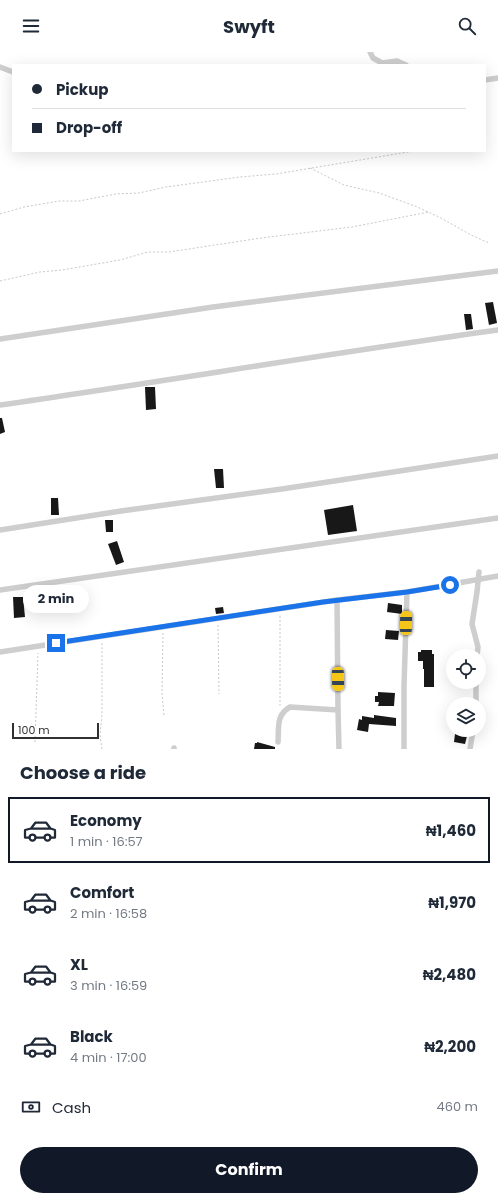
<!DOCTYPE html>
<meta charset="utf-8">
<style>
body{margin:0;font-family:Poppins,sans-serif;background:#f6f6f7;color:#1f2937;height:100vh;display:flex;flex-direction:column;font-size:15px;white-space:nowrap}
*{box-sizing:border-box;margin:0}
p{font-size:13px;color:#747a83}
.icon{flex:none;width:22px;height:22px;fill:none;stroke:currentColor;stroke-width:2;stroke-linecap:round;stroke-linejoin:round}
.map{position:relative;height:697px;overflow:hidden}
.panel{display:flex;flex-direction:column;background:#fff;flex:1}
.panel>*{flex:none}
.top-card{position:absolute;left:12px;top:12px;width:474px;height:88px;border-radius:0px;box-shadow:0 4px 16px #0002;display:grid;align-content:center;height:88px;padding:0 20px;background:#fff}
.controls{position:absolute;left:446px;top:597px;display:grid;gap:8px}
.controls a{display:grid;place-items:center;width:40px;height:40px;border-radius:50%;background:#fff;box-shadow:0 4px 16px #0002;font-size:20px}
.scale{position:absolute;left:12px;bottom:10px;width:87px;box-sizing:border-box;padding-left:4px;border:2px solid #313131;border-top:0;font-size:11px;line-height:14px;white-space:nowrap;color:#313131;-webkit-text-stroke:3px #fff;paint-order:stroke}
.end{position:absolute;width:18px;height:18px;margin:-9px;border:5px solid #1a73e8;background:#fff;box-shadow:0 0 0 2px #fff}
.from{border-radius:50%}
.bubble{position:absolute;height:28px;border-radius:14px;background:#fff;box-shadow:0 4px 16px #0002;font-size:13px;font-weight:700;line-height:28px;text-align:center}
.car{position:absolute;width:12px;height:24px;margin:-12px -6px;border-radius:5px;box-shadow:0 0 3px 1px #0007;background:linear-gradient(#f5c518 24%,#345 0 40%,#f5c518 0 76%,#345 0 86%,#f5c518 0)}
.top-card b{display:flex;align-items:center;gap:14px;height:38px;font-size:15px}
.top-card b+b{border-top:1px solid #e0e1e3}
.top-card i{width:10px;height:10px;background:#1f2937}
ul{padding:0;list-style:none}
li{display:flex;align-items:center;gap:12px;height:66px;margin:0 8px 6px;padding:0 12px;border:2px solid transparent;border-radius:0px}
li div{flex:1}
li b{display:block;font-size:15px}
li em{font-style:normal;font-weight:700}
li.on{border-color:#111827}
li>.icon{width:36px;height:36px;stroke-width:1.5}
h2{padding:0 20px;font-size:18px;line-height:48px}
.pay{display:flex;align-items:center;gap:10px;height:44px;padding:0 20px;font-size:15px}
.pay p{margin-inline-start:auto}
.action{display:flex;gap:8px;margin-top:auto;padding:8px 20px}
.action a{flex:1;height:46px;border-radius:24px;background:#111827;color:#fff;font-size:16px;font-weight:700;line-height:46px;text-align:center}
header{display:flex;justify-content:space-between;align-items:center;height:52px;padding:0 20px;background:#fff;font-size:18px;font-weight:700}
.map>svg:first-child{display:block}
.building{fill:#181818}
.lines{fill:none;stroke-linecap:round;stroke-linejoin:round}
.path{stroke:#c8c8c8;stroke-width:1;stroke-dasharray:2 2;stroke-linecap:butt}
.minor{stroke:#cecece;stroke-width:5.5}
.route{stroke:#1a73e8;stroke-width:5}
</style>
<header><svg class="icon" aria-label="menu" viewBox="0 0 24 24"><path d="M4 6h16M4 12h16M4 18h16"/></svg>Swyft<svg class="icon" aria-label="search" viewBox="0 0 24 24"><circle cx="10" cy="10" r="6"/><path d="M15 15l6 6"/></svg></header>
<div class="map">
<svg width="498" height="697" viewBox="0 0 498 697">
<rect width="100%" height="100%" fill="#fff"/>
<g class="building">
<polygon points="493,250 497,271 489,273 485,251"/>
<polygon points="464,262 471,262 473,277 466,278"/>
<polygon points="145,335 155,335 156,357 146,358"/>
<polygon points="0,366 2,366 5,380 0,382"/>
<polygon points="214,417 223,417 224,436 216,436"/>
<polygon points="51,446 58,446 59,463 51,463"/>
<polygon points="353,453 357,479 328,483 324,458"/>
<polygon points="105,468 113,468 113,480 106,480"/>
<polygon points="117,489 124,510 116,513 108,492"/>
<polygon points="13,545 23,545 25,565 14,566"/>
<polygon points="388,551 402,553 402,562 387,560"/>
<polygon points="223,555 224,561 216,562 215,556"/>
<polygon points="386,578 399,579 398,588 385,587"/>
<polygon points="421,598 432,598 432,602 434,602 434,635 424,635 424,617 423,617 423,609 418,609 418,600 421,600"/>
<polygon points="378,640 395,641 394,654 378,654 379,650 375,650 375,644 378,644"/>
<polygon points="374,663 396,666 396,674 369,672 368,680 357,678 359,667 362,668 362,664 374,666"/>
<polygon points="455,682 467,684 465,692 454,690"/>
<polygon points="257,690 275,695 275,697 254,697 255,691 257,691"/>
</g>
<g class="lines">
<g class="path">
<polyline points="310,116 344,133 379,141 415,154 439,165 471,183 489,191"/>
<polyline points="0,162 24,155 59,149 79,149 116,142 139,141 166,135 240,125 276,122 414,99"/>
<polyline points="0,229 40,220 62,218 120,208 148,200 169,200 261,186 352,175 429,160"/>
<polyline points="218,573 219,642"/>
<polyline points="163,581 162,641 164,664"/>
<polyline points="280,654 280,563"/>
<polyline points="35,690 38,601"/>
<polyline points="102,697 100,683 102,663 102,591"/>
</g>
<g class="minor">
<polyline points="370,0 373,6 382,11 397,9 406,13"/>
<polyline points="0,15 13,20"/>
<polyline points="485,28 498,26"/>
<polyline points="0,287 213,255 498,219"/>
<path d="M0 353C166 329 332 301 498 278"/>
<polyline points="0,478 121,459 282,437 498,404"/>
<polyline points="0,538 498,466"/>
<polyline points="337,548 338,658"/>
<polyline points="0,600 337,548 407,540 498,524"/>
<polyline points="477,604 478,595 472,572 477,540 479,520"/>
<polyline points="476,652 476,630"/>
<path d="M278 690C279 675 276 663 290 655L338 658 339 697"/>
<polyline points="174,696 174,697"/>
<polyline points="404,697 404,634 407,540"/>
<polyline points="470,697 473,678"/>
</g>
</g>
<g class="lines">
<polyline class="route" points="56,591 323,550 407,540 450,533"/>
</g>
</svg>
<div class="controls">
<a><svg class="icon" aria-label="locate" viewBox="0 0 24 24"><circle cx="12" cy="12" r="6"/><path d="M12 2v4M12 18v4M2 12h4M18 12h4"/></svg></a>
<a><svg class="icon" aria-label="layers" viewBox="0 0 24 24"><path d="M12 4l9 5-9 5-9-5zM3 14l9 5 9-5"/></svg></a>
</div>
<div class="scale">100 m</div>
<i class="end from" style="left:450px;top:533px"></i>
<i class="end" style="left:56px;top:591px"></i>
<div class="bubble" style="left:23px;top:533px;width:66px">2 min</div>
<i class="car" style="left:406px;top:571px;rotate:1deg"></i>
<i class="car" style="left:338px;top:627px;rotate:179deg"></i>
<div class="top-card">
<b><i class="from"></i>Pickup</b>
<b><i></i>Drop-off</b>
</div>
</div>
<section class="panel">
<h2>Choose a ride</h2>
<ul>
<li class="on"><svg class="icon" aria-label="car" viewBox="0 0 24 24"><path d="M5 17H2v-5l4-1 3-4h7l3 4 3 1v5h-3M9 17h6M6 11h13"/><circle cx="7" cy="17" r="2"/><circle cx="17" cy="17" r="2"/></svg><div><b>Economy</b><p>1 min · 16:57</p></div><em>₦1,460</em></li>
<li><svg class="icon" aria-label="car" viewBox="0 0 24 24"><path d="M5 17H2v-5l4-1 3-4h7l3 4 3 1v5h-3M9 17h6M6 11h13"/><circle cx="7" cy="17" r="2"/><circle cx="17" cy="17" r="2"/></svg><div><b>Comfort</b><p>2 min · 16:58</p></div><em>₦1,970</em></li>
<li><svg class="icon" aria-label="car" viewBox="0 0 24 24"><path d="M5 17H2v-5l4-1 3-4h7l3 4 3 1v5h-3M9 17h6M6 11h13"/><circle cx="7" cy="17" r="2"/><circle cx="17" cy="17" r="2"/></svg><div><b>XL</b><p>3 min · 16:59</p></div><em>₦2,480</em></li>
<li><svg class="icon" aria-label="car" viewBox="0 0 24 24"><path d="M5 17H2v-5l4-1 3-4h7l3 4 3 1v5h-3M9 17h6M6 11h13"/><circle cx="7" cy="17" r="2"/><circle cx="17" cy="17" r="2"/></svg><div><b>Black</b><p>4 min · 17:00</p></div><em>₦2,200</em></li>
</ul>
<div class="pay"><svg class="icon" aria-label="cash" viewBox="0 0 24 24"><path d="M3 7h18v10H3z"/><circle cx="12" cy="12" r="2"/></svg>Cash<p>460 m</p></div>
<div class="action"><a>Confirm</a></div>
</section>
